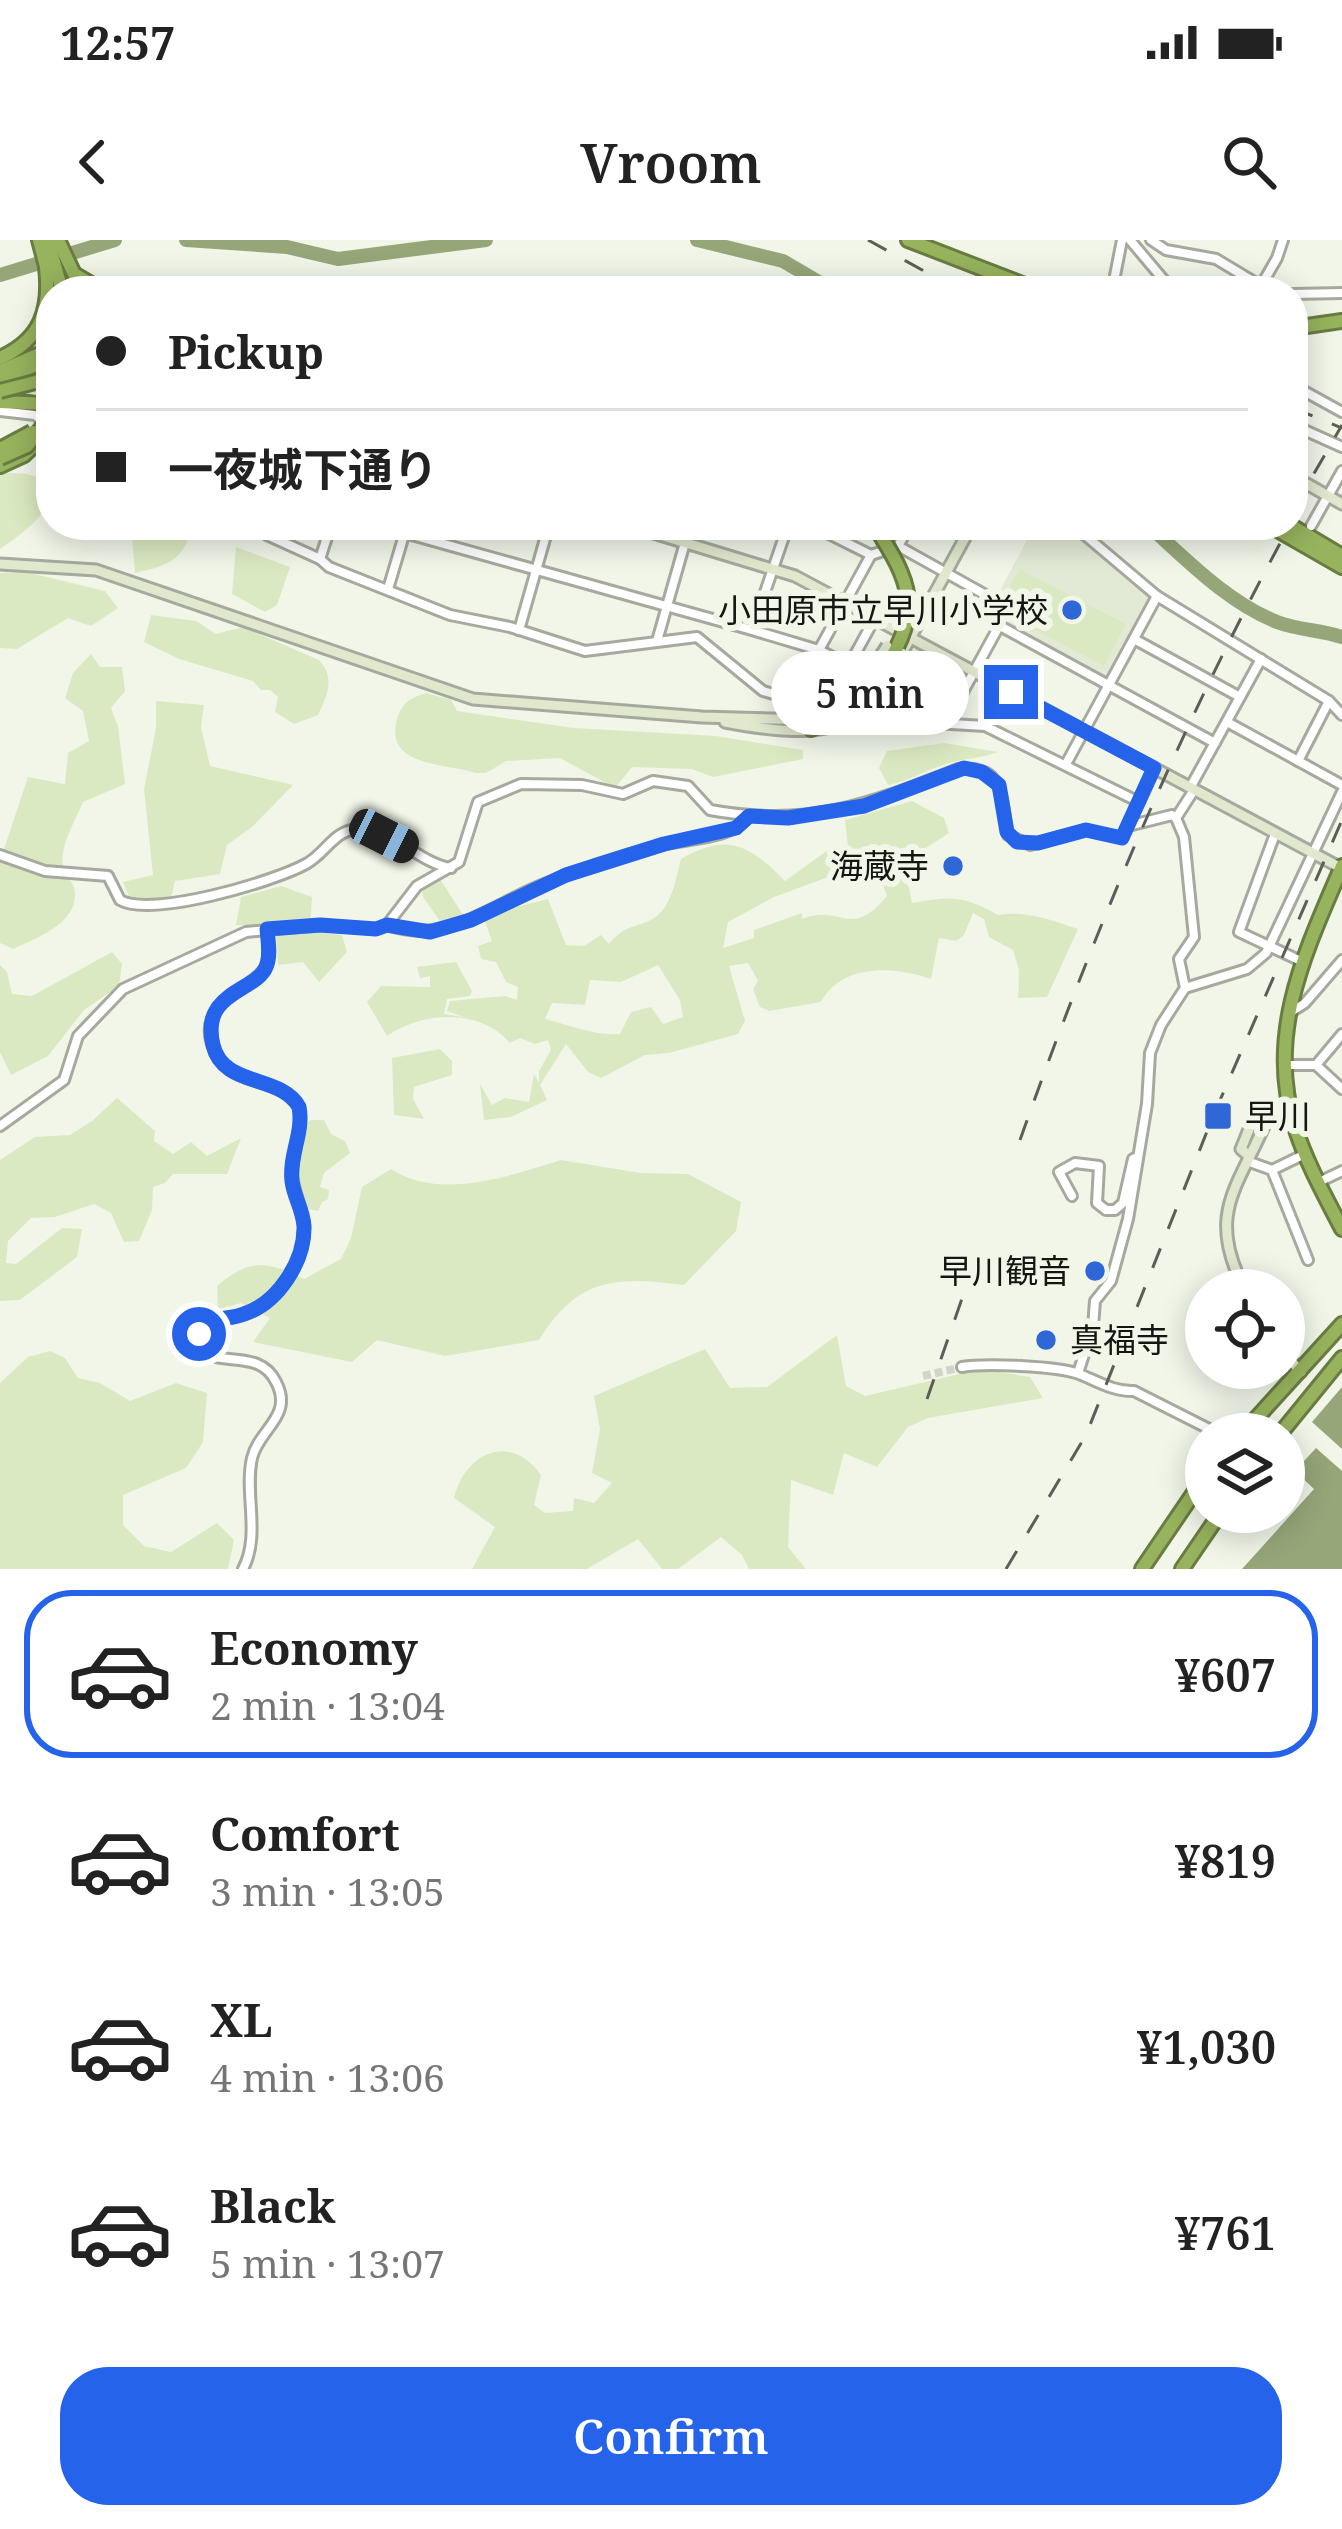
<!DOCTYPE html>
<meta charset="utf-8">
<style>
body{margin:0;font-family:"Noto Serif","Noto Sans JP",serif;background:#f2f2f2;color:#222;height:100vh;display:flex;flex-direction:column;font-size:45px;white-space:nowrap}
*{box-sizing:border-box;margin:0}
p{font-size:39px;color:#767676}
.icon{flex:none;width:66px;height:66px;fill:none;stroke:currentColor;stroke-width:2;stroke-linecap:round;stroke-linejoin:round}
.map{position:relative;height:1329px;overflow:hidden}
.details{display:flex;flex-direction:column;background:#fff;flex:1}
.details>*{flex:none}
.banner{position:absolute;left:36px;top:36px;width:1272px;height:264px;border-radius:48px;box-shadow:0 6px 30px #0003;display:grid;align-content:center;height:264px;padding:0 60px;background:#fff}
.buttons{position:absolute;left:1185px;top:1029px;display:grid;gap:24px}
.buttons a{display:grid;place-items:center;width:120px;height:120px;border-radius:50%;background:#fff;box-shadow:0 6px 30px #0003;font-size:60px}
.end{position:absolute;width:54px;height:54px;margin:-27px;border:15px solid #2563eb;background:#fff;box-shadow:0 0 0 6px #fff}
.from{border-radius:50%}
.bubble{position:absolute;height:84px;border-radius:42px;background:#fff;box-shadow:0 6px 30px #0003;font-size:39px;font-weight:600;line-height:84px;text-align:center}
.car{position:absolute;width:36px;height:72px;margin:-36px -18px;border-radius:15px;box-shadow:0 0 9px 3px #0007;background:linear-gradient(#222 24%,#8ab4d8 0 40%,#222 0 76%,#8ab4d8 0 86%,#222 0)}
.banner b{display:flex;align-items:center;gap:42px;height:114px;font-size:45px}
.banner b+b{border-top:3px solid #e0e0e0}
.banner i{width:30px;height:30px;background:#222}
ul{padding:21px 0 0;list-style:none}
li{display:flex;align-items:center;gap:36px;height:168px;margin:0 24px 18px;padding:0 36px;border:6px solid transparent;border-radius:48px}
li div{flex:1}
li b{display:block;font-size:45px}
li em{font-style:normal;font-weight:600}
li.on{border-color:#2563eb}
li>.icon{width:108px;height:108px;stroke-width:1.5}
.primary-button{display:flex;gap:24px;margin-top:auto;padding:24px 60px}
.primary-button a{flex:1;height:138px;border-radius:48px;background:#2563eb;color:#fff;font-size:48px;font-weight:600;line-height:138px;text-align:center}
.status{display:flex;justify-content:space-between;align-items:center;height:84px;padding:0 60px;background:#fff;direction:ltr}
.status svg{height:33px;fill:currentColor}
header{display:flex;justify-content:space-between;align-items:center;height:156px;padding:0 60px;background:#fff;font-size:54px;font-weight:600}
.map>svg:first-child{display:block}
.built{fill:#e2ead6}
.green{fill:#dbe9c2;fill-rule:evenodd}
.water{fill:#96a679}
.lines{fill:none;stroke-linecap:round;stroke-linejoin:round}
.river{stroke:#96a679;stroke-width:14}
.street-tunnel{stroke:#d0d4c9;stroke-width:8;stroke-dasharray:8 4;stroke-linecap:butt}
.street-casing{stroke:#a6aa9e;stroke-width:14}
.secondary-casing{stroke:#a6aa9e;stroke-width:15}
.highway-casing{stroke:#697c42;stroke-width:18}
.street{stroke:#fff;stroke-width:8}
.secondary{stroke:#e0e8ce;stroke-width:9}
.highway{stroke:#97b35d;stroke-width:12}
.rail{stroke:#5c5f58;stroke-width:3;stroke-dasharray:21 21;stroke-linecap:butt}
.secondary-bridge-casing{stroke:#a6aa9e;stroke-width:15;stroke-linecap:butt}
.highway-bridge-casing{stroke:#697c42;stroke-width:18;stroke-linecap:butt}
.secondary-bridge{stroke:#e0e8ce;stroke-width:9}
.highway-bridge{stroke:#97b35d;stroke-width:12}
.route{stroke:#2563eb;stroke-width:15}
.poi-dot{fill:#2f68d6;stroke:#f1f6e9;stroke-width:4.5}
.labels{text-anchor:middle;stroke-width:12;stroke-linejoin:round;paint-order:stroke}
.poi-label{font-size:33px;fill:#141611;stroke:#f1f6e9;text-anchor:end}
</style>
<div class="status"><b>12:57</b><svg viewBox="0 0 49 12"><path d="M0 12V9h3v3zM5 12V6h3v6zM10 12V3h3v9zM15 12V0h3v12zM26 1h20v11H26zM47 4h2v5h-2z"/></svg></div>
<header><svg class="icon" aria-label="back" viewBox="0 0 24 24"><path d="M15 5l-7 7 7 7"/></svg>Vroom<svg class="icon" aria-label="search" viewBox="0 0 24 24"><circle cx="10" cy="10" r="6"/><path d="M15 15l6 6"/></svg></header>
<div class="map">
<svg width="1342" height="1329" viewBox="0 0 1342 1329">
<rect width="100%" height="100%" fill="#f1f6e9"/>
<polygon class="built" points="1035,285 1069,285 1150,356 1107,438 1004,383 997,356"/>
<g class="green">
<path d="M0 232 27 234 51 242C51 276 25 291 0 309Z"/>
<path d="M131 285H192C184 321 169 325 135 333Z"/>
<polygon points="236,307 290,327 277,365 265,372 232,354"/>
<polygon points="1019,329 1126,384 1104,426 1012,378 1010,346"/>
<polygon points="26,332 105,351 118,368 91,386 68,378 17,409 0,408 0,333"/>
<path d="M151 375 196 381 216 394 243 387 319 420C336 438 327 456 318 475L294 484 275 472 278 457 270 450H261L253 441 179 419 144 402Z"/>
<polygon points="918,409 967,435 945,475 888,444 907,411"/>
<path d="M91 414 100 427H122L125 451 111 468 118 486 125 544 83 562C76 579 59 607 63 627 65 636 75 643 75 653 77 684 35 699 13 709L0 703V621L28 537 65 544 68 513 89 501 83 471 65 458 73 433Z"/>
<path d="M426 453 451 460 457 471 574 488 716 496 803 510V519L713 537 692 529 632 527 615 548 560 518 506 521 486 533H476C445 523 381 527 398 476 404 461 411 458 426 453Z"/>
<polygon points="156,461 204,465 201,487 210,526 293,545 252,587 227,605 220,634 175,641 171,659 130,659 123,642 153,635 144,549 156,488"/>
<path d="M944 503 998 512C984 517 972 518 957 521 934 526 912 540 888 545L879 528 887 511Z"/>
<path d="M912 561 944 578 949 593 904 622 912 663C951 656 963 655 998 675 1026 670 1051 680 1078 689L1047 757 1018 758 1019 730 1013 710 989 697 984 679 973 673 964 695 956 701 939 698 931 739C895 726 842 723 821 762L769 771 760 767 753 749 758 741 748 723 729 726 745 781 738 794 669 813 645 815 601 838 588 832 566 804 540 845 547 860 511 877 484 880 480 844 492 865 505 858 529 862 534 834 539 843V831L551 810 548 800 535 804 520 798 510 803C480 768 423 771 387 796L367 762 381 746 430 747V736L420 738 417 727 456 722 472 751 470 756 447 759 444 774 464 777 447 771 450 761 505 756 517 760 518 747 506 742 496 722 481 719 478 706 492 701 482 673 508 661 516 667 548 659 566 705 584 706 601 695 609 704C627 681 643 689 659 674 673 661 676 637 681 619 729 591 750 606 785 641L828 610 842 632 774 657 728 682 723 708 754 698V690L802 673V679C840 663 850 701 887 656 878 632 873 616 848 607L845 580ZM658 725 680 760 683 777 663 784 651 767 631 772 620 794C594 796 570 785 545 779L552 763 585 765 590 740 621 742Z"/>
<polygon points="440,639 465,678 442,684 423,657 422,649"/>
<polygon points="281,646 312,657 310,691 342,695 347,712 319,742 303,722 278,725 276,686 236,685 241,657"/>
<polygon points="112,712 122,724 119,746 84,770 48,816 11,835 0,812 0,725 7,732 12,754 32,756"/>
<polygon points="440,809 452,821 452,835 414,847 413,859 424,879 394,875 392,818"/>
<polygon points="117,858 155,891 154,901 173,914 191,902 207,916 241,898 227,934 173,934 165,943 153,947 152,970 139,1001 124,1002 111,973 94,964 55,977 31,978 8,1001 6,1023 16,1024 62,988 82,989 77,1017 20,1060 0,1061 0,920 35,897 70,895 92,881"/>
<path d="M311 880H324L331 894 345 901 350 913 324 933 320 947 329 950 328 959 322 962 318 971 304 968C297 948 291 926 304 908L301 887Z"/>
<path d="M561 920 641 933 688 934 741 962 736 991 684 1045C616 1036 578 1037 539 1100L445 1116 377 1100 352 1122 253 1102 270 1078 241 1063 218 1069 217 1046C249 1018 268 1021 304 1039L341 1019 351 998 362 947 391 929C440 961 509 936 561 920Z"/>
<path d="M837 1095 846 1146 865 1156 981 1129 1030 1137 1043 1158 928 1178 908 1187 877 1227 844 1213 833 1255 791 1240 788 1307 806 1329H749L742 1315 721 1297 678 1329H662L638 1299 587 1329H472L495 1287 454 1258C465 1212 511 1192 541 1235L534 1265 545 1273 573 1271 574 1258 594 1263 612 1243 592 1233 600 1189 594 1156 705 1109 730 1148 767 1147Z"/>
<polygon points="50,1111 65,1118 78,1138 100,1143 130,1161 176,1143 207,1153 203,1202 186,1228 123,1255 123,1285 144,1306 171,1312 217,1283 234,1300 228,1329 0,1329 0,1143 28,1117"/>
</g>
<g class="water">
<polygon points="1342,1147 1342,1209 1312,1182"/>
<polygon points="1316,1208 1342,1231 1342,1329 1242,1329 1314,1249 1295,1231"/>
</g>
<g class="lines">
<g class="river">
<polyline points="186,0 287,7 338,19 486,0"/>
<polyline points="697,0 783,21 834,51"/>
<polyline points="0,35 115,0"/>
<path d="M1148 285C1187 320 1227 362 1277 382 1298 390 1321 390 1342 397"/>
</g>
<polyline class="street-tunnel" points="923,1136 962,1127"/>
<defs>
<g id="street">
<polyline points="1130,0 1173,51"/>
<polyline points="1151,0 1166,10 1216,19 1261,46"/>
<polyline points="1112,51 1122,0"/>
<polyline points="1258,51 1277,18 1283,0"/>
<polyline points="1293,54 1342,53"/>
<polyline points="1293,145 1342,172"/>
<polyline points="0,171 35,175 48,185"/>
<polyline points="1293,185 1342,207"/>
<polyline points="271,285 267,295 320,319 329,327 450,375 510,387 585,411 697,397 763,451 825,469 875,378"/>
<polyline points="376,285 752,390 819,410 848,425"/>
<polyline points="811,285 871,315"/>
<polyline points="1073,285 1157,356 1329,461 1342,475"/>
<polyline points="1311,286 1342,231"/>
<polyline points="898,306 910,285"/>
<polyline points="320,319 331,285"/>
<polyline points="388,349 407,285"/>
<polyline points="1000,386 1215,503"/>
<polyline points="519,390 549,285"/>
<polyline points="752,390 788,285"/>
<polyline points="1134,399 1240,457"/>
<polyline points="657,401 690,285"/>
<polyline points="791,461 871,315 898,306 993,359 999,386 946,483 893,450 886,450 866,479 851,475"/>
<polyline points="866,479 985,486 1139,562"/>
<polyline points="1227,482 1342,545"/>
<polyline points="1298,521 1329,461"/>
<polyline points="1066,524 1157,356"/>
<polyline points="1190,548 1261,419"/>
<polyline points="1176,578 1194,550"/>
<polyline points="1128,586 1172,575 1176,578"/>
<polyline points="1275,594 1239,692 1303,722"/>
<path d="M0 615 45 631 108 636 120 660C151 678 273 642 306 624 326 613 334 590 358 589 393 588 418 623 451 628"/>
<path d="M387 685C443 705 488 668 537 647 577 630 620 616 662 605 688 598 732 600 749 576"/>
<polyline points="1185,748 1247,729 1266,713 1342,552"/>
<polyline points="1288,774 1305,763 1342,720"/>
<polyline points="1285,825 1316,825 1342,794"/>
<polyline points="1316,825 1342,849"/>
<path d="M0 886 64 840 78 796 123 749 246 692 320 685 376 689 387 685 417 646 459 622 478 562 521 544 582 545 623 554 653 541 688 546 710 570C809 588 869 564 958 529 1008 524 1000 562 1008 595L1030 605 1086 590 1122 598 1154 528"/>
<polyline points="1305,914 1272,930 1308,1020"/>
<polyline points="1247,921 1272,930"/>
<polyline points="1319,942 1342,931"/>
<polyline points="1072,956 1059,932 1075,923 1099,926 1097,963 1106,970 1115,970 1123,963 1133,919 1138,917"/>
<path d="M962 1127C985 1123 1057 1126 1079 1134 1097 1141 1114 1152 1134 1151L1219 1194"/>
<polyline points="1078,1133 1093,1087 1095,1061 1111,1041 1128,979 1147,864 1150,813 1161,785 1185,748 1179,719 1194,697 1184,597 1176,578"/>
<path d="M243 1329C261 1295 244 1254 252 1218 259 1189 294 1176 276 1142 256 1101 200 1138 199 1094L208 1082C220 1077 232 1079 244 1074 278 1063 305 1022 304 986 303 967 292 951 292 931 292 909 304 889 299 867 282 836 233 848 216 814 189 760 256 750 266 726 271 715 268 701 267 689"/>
</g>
<g id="secondary">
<polyline points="17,147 51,153"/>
<polyline points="1293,236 1342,264"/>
<polyline points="627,285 795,336 1341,628"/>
<polyline points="0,324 96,330 473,459 702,477 812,480 831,472"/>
<polyline points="902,413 972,285"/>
<path d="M725 482C763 489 814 498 849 480"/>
<polyline points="1249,916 1241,909 1256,872 1269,875 1290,871"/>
<path d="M1245 1050C1204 972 1240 946 1269 875"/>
<polyline points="1284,1113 1301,1132"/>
</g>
<g id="highway">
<polyline points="39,0 48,34"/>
<polyline points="48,0 62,51"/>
<polyline points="58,0 74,34 103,51"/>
<polyline points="908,0 1040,51"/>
<polyline points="291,50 341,51"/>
<polyline points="165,51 216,46 299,50"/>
<polyline points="1293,88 1342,81"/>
<path d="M0 118C41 100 51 70 46 27"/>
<polyline points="0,131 51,109"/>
<polyline points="0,140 51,119"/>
<polyline points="0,162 51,164"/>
<polyline points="0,226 24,215 51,189"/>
<polyline points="1269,285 1342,327"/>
<polyline points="1290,285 1342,316"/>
<polyline points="811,489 840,477"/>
<path d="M1342 626C1306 710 1265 794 1295 887 1306 922 1325 956 1342 989"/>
<polyline points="1242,1194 1342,1084"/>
<polyline points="1280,1194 1342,1118"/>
<polyline points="1142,1329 1206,1235"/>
<polyline points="1182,1329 1221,1272"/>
</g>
</defs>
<use href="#street" class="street-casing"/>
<use href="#secondary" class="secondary-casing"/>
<use href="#highway" class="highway-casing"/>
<use href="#street" class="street"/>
<use href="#secondary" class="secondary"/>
<use href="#highway" class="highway"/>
<g class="rail">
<polyline points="868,0 960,51"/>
<polyline points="1293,168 1342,188"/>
<polyline points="1293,270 1342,185"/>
<path d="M1020 900C1095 688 1182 483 1290 285"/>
<polyline points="927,1159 972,1030"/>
<polyline points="1006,1329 1086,1195 1214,874 1342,580"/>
</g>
<defs>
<g id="secondary-bridge">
<polyline points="831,472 856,453 887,406"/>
<polyline points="849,480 867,466 902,413"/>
</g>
<g id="highway-bridge">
<polyline points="0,151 39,141"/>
<polyline points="0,209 32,192"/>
<polyline points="0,218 27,206 48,180"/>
<path d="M840 477C861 465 871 450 884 430 923 369 911 342 874 285"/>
</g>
</defs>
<use href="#secondary-bridge" class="secondary-bridge-casing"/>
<use href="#highway-bridge" class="highway-bridge-casing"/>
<use href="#secondary-bridge" class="secondary-bridge"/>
<use href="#highway-bridge" class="highway-bridge"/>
</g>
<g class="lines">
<path class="route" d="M199 1094 208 1082C220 1077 232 1079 244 1074 278 1063 305 1021 304 986 303 970 294 957 292 941 289 915 304 892 299 867 281 834 223 848 213 805 200 751 256 752 266 727 271 716 268 701 267 689L320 685 376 689 387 685 430 692 471 680 566 635 664 604 736 588 749 576 788 578 864 566 964 528 982 532 999 545 1007 592 1017 602 1038 603 1086 590 1122 598 1154 528 1011 452"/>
</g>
<g class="poi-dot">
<circle cx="1072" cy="370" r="12"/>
<circle cx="953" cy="626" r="12"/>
<rect x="1203" y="861" width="30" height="30" rx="6"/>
<circle cx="1095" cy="1031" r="12"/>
<circle cx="1046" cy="1100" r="12"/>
</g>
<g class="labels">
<g class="poi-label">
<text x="1048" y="382">小田原市立早川小学校</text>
<text x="929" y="638">海蔵寺</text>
<text x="1245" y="888" text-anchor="start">早川</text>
<text x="1071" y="1043">早川観音</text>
<text x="1070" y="1112" text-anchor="start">真福寺</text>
</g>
</g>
</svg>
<div class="buttons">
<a><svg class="icon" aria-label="locate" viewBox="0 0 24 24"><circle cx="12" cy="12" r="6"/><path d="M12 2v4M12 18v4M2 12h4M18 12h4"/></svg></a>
<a><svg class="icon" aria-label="layers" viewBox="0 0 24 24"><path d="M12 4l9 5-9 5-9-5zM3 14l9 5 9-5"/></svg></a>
</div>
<i class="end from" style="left:199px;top:1094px"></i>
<i class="end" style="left:1011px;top:452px"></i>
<div class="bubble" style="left:771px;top:411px;width:198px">5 min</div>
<i class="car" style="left:384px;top:596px;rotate:117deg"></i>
<div class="banner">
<b><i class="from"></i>Pickup</b>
<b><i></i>一夜城下通り</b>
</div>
</div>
<section class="details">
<ul>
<li class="on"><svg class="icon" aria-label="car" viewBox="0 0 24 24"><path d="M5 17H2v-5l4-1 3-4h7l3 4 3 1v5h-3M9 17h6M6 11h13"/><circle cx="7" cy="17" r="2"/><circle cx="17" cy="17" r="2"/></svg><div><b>Economy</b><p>2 min · 13:04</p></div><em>¥607</em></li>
<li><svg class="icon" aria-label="car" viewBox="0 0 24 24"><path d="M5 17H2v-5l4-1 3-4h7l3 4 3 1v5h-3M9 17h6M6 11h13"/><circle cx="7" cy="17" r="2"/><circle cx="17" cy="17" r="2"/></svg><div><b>Comfort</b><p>3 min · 13:05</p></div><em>¥819</em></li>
<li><svg class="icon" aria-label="car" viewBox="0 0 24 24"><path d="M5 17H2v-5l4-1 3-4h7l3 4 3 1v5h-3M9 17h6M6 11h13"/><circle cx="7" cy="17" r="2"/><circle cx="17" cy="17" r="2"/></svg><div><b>XL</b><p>4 min · 13:06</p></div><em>¥1,030</em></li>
<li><svg class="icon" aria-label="car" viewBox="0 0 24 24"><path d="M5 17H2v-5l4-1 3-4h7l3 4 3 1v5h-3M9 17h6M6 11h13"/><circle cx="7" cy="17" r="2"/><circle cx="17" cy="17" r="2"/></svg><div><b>Black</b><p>5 min · 13:07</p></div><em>¥761</em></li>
</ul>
<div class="primary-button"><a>Confirm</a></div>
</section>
